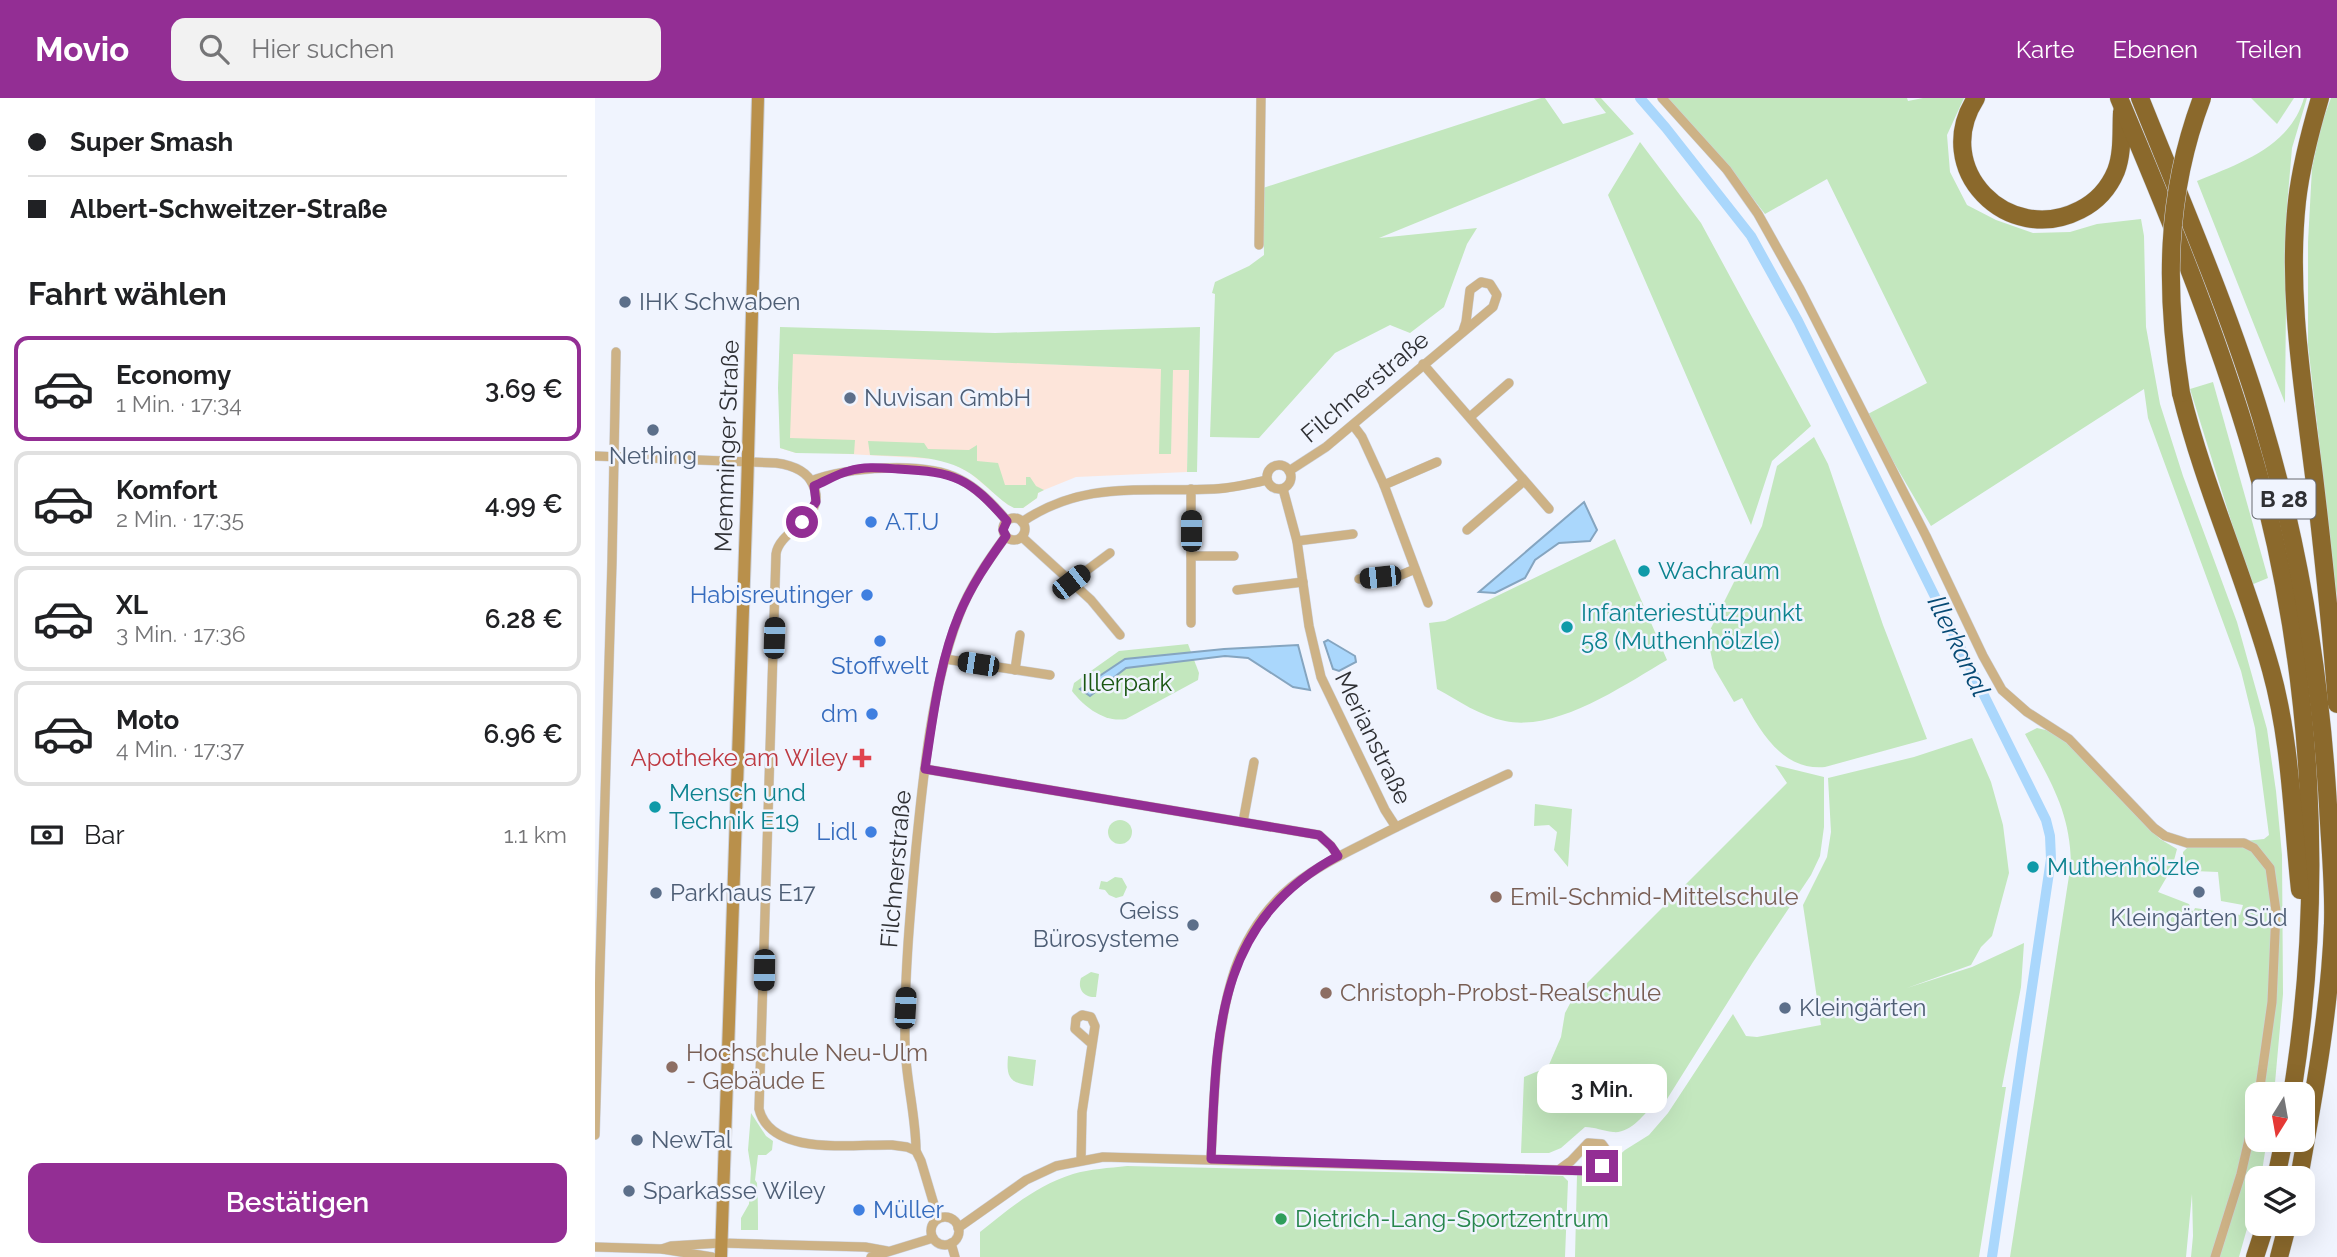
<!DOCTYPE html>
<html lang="de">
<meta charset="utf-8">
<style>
body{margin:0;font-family:Raleway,sans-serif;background:#f2f2f2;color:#202124;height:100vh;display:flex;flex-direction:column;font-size:26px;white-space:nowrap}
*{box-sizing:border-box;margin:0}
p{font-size:23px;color:#757577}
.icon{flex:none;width:38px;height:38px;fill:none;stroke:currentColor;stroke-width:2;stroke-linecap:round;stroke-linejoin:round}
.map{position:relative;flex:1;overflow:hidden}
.side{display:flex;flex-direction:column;background:#fff;width:595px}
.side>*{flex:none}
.banner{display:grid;align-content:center;height:154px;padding:0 28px;background:#fff}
.needle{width:46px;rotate:191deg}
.tools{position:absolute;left:1650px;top:984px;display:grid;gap:14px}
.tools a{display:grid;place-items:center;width:70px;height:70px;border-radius:14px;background:#fff;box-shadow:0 7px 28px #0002;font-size:35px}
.end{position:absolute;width:32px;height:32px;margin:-16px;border:9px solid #932e94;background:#fff;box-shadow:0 0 0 4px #fff}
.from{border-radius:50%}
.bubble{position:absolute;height:49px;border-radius:14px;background:#fff;box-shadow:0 7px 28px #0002;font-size:23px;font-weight:600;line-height:49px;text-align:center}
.car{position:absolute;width:21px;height:42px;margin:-21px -10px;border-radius:9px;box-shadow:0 0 5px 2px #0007;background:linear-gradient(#222 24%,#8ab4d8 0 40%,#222 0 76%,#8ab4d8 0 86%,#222 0)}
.banner b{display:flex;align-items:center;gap:24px;height:66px;font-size:26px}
.banner b+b{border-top:2px solid #e0e0e0}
.banner i{width:18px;height:18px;background:#202124}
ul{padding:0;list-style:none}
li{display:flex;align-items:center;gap:21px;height:105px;margin:0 14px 10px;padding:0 14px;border:4px solid #e0e0e0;border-radius:14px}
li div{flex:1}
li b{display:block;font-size:26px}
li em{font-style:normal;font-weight:600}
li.selected{border-color:#932e94}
li>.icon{width:63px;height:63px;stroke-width:1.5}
h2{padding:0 28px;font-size:32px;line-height:84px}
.pay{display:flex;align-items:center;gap:18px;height:77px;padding:0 28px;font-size:26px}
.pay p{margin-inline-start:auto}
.action{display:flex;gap:14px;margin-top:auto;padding:14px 28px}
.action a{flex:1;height:80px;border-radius:14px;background:#932e94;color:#fff;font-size:28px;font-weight:600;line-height:80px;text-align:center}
header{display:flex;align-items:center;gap:42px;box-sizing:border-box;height:98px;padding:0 35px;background:#932e94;color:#fff}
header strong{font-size:33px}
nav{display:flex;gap:38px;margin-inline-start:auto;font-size:24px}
.search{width:490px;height:63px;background:#f2f2f2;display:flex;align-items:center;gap:18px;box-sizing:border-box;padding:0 24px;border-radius:14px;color:#757577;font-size:26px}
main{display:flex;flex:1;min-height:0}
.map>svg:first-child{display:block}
.industrial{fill:#fde5da}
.green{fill:#c3e7be}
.water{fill:#aad7fc;stroke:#85a5c0;stroke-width:2}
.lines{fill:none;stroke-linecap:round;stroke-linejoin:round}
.canal{stroke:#aad7fc;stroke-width:10}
.street-casing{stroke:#cdd1da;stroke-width:10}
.secondary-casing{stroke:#cdd1da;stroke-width:14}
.highway-casing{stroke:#cdd1da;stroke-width:19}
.street{stroke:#cdb286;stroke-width:9}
.secondary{stroke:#b9904b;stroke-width:12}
.highway{stroke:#8b692c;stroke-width:18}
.highway-bridge-casing{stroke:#cdd1da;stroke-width:19;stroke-linecap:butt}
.highway-bridge{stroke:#8b692c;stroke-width:18}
.route{stroke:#932e94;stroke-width:9}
.service-dot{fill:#5c6f8a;stroke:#f0f4fe;stroke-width:2.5}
.shop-dot{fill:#3f7fe0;stroke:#f0f4fe;stroke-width:2.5}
.culture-dot{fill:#0f9aa8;stroke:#f0f4fe;stroke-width:2.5}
.health-dot{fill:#e0444e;stroke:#f0f4fe;stroke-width:2.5}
.education-dot{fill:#8d6e63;stroke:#f0f4fe;stroke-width:2.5}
.leisure-dot{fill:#2e9e5b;stroke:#f0f4fe;stroke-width:2.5}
.labels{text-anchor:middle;stroke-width:5;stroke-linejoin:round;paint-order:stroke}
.shield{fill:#f0f4fe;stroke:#696b71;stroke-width:2}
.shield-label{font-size:23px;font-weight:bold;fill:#2f3034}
.service-label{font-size:24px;fill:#4e5e75;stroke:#f0f4fe;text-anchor:start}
.street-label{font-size:24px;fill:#2f3034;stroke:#f0f4fe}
.shop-label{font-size:24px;fill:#366cbe;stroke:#f0f4fe;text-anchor:end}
.culture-label{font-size:24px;fill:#0d838f;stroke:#f0f4fe;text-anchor:start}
.park-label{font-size:24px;fill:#1a5712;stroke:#f0f4fe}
.health-label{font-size:24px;fill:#be3a42;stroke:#f0f4fe;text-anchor:end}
.education-label{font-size:24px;fill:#785e54;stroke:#f0f4fe;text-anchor:start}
.leisure-label{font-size:24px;fill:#27864d;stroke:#f0f4fe;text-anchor:start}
.water-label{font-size:26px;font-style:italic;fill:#054974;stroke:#f0f4fe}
</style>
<header>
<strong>Movio</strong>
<div class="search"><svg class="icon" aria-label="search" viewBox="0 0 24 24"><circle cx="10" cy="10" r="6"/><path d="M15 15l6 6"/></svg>Hier suchen</div>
<nav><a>Karte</a><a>Ebenen</a><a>Teilen</a></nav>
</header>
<main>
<section class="side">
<div class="banner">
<b><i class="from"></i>Super Smash</b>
<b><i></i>Albert-Schweitzer-Straße</b>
</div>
<h2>Fahrt wählen</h2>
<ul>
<li class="selected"><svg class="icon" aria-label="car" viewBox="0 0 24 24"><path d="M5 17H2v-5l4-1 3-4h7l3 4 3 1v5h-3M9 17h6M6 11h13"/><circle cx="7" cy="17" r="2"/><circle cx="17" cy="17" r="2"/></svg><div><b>Economy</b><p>1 Min. · 17:34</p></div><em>3.69 €</em></li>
<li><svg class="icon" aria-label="car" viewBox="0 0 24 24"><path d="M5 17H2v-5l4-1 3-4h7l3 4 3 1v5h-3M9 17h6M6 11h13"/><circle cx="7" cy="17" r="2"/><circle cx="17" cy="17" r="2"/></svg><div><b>Komfort</b><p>2 Min. · 17:35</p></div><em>4.99 €</em></li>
<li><svg class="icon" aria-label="car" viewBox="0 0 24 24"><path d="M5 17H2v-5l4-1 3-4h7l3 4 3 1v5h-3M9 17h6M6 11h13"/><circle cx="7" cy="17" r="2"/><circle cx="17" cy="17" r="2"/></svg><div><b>XL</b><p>3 Min. · 17:36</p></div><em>6.28 €</em></li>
<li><svg class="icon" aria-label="car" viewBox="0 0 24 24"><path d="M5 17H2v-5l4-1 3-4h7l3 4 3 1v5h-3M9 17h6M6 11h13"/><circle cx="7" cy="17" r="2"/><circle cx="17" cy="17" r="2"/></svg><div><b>Moto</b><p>4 Min. · 17:37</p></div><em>6.96 €</em></li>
</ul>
<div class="pay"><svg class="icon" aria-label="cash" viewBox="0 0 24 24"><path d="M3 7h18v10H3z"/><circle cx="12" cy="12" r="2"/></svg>Bar<p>1.1 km</p></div>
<div class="action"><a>Bestätigen</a></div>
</section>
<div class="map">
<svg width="1742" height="1159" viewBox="0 0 1742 1159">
<rect width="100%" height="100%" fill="#f0f4fe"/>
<polygon class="industrial" points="184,255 594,272 592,374 481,379 449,392 443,395 442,400 428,410 422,410 413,407 375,375 358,366 340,361 219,354 201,355 185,350"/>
<g class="green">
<polygon points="946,0 950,0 968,26 1011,15 999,0 1006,0 1039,36 784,140 882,130 872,146 849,209 815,235 795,227 740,255 664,340 615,339 620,196 617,195 620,184 654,168 669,157 668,90"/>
<path d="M1068 0H1312L1313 3 1328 0H1369L1352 37 1355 74 1372 107 1401 122 1438 135 1475 134 1502 126 1546 121 1549 138 1551 229 1565 306 1588 378 1642 524 1672 631 1681 693 1687 757 1688 896 1679 996H1662V1041H1672L1666 1080H1662V1095L1644 1159H1596L1598 1138 1597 1096 1591 1159H1415L1476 765C1475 712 1454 681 1430 636L1442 630 1459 634 1481 653 1565 741 1582 751 1577 770 1563 794 1594 806 1598 814 1600 810 1645 817 1648 807 1626 803 1623 774 1599 773 1589 768 1588 754 1593 749 1669 741 1674 737 1660 630 1646 573 1553 320 1549 291 1336 428 1271 317 1332 285 1232 81 1170 116 1136 72Z"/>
<polygon points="1656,0 1699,0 1682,26"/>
<path d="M1709 0H1712L1697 50 1692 108 1690 305 1602 83C1645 65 1695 49 1709 0Z"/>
<polygon points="1736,0 1742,0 1742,501 1713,247 1713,144 1717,70 1726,27"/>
<polygon points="1045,44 1106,125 1216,328 1177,363 1156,427 1013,97"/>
<polygon points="185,229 400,235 605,229 602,374 592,374 594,272 578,272 576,356 564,356 566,271 198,256 195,340 260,342 259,356 201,355 185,350 183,290"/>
<polygon points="1618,284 1673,480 1656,487 1595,291"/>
<path d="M1219 339 1233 366 1288 527 1332 641 1230 669C1187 673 1165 633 1147 600L1139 604 1119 570 1112 538 1167 428 1182 368Z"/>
<path d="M273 343 329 345 333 351 374 352 382 347V363L403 365 410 387H431V379H435L441 388 449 392 443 395 442 400 428 410H419C403 402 391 386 376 376 347 356 308 359 275 357Z"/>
<path d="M1020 441 1072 562C1029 587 962 634 910 623 885 618 864 603 842 591L834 525 850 523Z"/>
<path d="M593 546 604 575 603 582 531 621C510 625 489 609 477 593L479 585 524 553Z"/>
<polygon points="1377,640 1396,684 1408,727 1414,775 1397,838 1386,849 1376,867 1312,890 1377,869 1429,845 1426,889 1407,989 1411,989 1384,1159 980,1159 982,1077 1002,1079 1014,1072 1021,1060 1030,1052 1054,1037 1073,1015 1138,916 1151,938 1162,939 1226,927 1208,807 1232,759 1236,734 1233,680 1319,659"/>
<path d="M1180 667 1229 679V729L1225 758 1216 777 1158 864 1067 1009 1059 1005C1050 1016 1035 1036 1018 1034 1008 1033 1000 1029 990 1029L966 1050 954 1055H926L929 979 953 969 966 939 970 915 979 898 1192 685Z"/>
<polygon points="940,706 977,711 973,769 959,752 962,734 954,727 939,728"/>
<circle cx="525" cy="734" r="12"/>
<polygon points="520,779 527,780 532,789 528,798 521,800 514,797 510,792 504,791 506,783 512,784"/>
<path d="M496 874 504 876 501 899C489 900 482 891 486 880Z"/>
<path d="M413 958 441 962 438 988C415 985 411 981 413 958Z"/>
<path d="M156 1015 171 1038 178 1043 177 1052 171 1057H163L160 1082 162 1085C163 1100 163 1115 163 1132H146V1120L154 1106 156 1071 153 1052Z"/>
<path d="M532 1068 968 1078 973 1083 970 1159H385V1134C414 1111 442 1087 478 1076 495 1071 514 1070 532 1068Z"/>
</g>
<g class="water">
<polygon points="989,404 1002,432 995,443 964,445 940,462 930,480 900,495 884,494"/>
<polygon points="733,542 760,558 761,564 744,573 738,571 729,544"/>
<polygon points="703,547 715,592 698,589 653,560 630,558 531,570 495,598 485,591 530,561 629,551"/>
</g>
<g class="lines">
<polyline class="canal" points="1045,0 1071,30 1156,138 1203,223 1451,722 1455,738 1456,761 1397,1159"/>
<defs>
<g id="street">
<polyline points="1067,0 1132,72 1163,116 1205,191 1331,438 1388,558 1407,592 1432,614 1474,641 1559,730 1570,738 1592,745 1649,745 1659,750 1675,770 1681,813 1677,904 1664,996"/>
<polyline points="664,147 666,0"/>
<polyline points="828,266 954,411"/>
<polyline points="875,319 914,285"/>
<polyline points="758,327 767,339 789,387 833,505"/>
<path d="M0 358 181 365C196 367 212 372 218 387 234 420 184 431 181 456L164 1011C176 1059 258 1046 297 1047L312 1049 321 1053"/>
<circle cx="684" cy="379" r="12"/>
<polyline points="694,373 731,349 898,209 902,197 895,186 886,184 875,192 871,224 868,233"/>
<path d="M216 383C252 369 329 363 364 381 383 390 399 407 412 423"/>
<polyline points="789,387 842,364"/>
<polyline points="596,391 596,525"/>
<polyline points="688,391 702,443 714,528 726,579 790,712 801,729"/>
<circle cx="419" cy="431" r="11"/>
<path d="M427 424C490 381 549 395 619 391 637 390 655 386 672 382"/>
<polyline points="872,432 929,383"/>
<polyline points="427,439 496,502 525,537"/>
<polyline points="702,443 758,436"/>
<polyline points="596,458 639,458"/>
<polyline points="764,481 806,477 820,471"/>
<polyline points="476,484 515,455"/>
<polyline points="642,492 708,484"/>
<polyline points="350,561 455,577"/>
<polyline points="420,572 425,537"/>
<polyline points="330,671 724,737 736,748 743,758"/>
<polyline points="648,724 659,664"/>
<polyline points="0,1037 17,464 21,254"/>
<path d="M616 1061C619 999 620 931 640 871 650 843 666 817 688 796 713 773 744 758 774 743 820 719 866 698 913 676"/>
<polyline points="486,1062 487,1014 500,928 496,919 487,917 481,921 480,931 497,946"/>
<circle cx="350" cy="1133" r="14"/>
<path d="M343 1120 326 1063 321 1053C321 1018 311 983 310 947 309 881 315 816 321 750 328 679 337 588 363 520 374 490 392 464 411 438"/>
<polyline points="363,1130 431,1082 461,1068 508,1059 998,1073 1010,1065 1012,1053 1007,1046 993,1045 976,1063 965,1071"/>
<polyline points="356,1145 360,1159"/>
<polyline points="0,1149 67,1151 117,1159"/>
<polyline points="67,1151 76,1148 126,1145 270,1149 292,1153"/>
<polyline points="276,1159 338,1140"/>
<polyline points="1620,1159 1646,1076 1662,1007"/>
</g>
<polyline id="secondary" points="126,1159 152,394 163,0"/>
<g id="highway">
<path d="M1381 0C1335 71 1413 149 1485 112 1501 104 1514 90 1521 73 1528 55 1526 33 1527 14"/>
<path d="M1524 0C1577 125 1629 251 1665 382 1718 580 1730 793 1697 996"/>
<path d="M1545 0C1587 105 1633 210 1666 319 1706 452 1727 586 1734 725 1736 758 1739 792 1738 825 1735 911 1719 996 1704 1080"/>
<path d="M1725 0C1715 34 1706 68 1702 103 1692 195 1708 288 1719 378 1728 454 1736 530 1742 606"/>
<path d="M1586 295C1609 389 1650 478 1676 572 1696 644 1697 719 1705 792"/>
<polyline points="1681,1080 1689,1041"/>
<polyline points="1660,1159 1671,1125"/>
<polyline points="1684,1159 1693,1125"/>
</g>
</defs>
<use href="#street" class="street-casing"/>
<use href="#secondary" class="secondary-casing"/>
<use href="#highway" class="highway-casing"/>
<use href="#street" class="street"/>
<use href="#secondary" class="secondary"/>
<use href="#highway" class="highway"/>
<defs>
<path id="highway-bridge" d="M1586 295C1570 193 1570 98 1607 0"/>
</defs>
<use href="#highway-bridge" class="highway-bridge-casing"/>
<use href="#highway-bridge" class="highway-bridge"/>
</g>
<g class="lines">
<path class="route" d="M207 424 221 404 219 388C231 383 242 376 254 373 270 368 287 370 303 371 361 374 374 380 412 423L408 432 411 438C393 463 376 488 364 517 344 565 338 620 330 671L724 737 736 748 743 758C619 825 622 937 616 1061L993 1073 1007 1068"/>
</g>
<g class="service-dot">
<circle cx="30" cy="204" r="7"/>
<circle cx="255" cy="300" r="7"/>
<circle cx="58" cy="332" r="7"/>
<circle cx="1604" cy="794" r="7"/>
<circle cx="61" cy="795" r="7"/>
<circle cx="598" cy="827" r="7"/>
<circle cx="1190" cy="910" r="7"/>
<circle cx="42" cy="1042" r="7"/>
<circle cx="34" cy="1093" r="7"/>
</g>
<g class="shop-dot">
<circle cx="276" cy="424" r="7"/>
<circle cx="272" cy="497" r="7"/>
<circle cx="285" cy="543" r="7"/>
<circle cx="277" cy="616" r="7"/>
<circle cx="276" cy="734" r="7"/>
<circle cx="264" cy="1112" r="7"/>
</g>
<g class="culture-dot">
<circle cx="1049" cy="473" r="7"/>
<circle cx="972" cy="529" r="7"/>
<circle cx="60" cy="709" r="7"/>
<circle cx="1438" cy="769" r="7"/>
</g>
<path class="health-dot" d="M263.5 649.5h7v7h7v7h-7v7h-7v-7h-7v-7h7z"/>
<g class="education-dot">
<circle cx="901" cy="799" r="7"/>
<circle cx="731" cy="895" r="7"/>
<circle cx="77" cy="969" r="7"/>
</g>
<circle class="leisure-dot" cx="686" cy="1121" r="7"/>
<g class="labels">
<rect class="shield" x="1657.5" y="381.5" width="63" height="39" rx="5"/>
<g class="shield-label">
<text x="1689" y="409">B 28</text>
</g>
<g class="service-label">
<text x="44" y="212">IHK Schwaben</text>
<text x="269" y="308">Nuvisan GmbH</text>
<text x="58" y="366" text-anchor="middle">Nething</text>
<text x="75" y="803">Parkhaus E17</text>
<text x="584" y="821" text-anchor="end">Geiss<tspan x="584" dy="28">Bürosysteme</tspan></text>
<text x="1604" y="828" text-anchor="middle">Kleingärten Süd</text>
<text x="1204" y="918">Kleingärten</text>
<text x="56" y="1050">NewTal</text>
<text x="48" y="1101">Sparkasse Wiley</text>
</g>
<g class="street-label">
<text transform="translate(770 289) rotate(-40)" y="8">Filchnerstraße</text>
<text transform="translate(132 348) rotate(-88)" y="8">Memminger Straße</text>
<text transform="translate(778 640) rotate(64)" y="8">Merianstraße</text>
<text transform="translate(301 771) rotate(-85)" y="8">Filchnerstraße</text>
</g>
<g class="shop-label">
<text x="290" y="432" text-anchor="start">A.T.U</text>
<text x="258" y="505">Habisreutinger</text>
<text x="285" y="576" text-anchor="middle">Stoffwelt</text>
<text x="263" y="624">dm</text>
<text x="262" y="742">Lidl</text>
<text x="278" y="1120" text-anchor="start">Müller</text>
</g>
<g class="culture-label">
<text x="1063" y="481">Wachraum</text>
<text x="986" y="523">Infanteriestützpunkt<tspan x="986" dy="28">58 (Muthenhölzle)</tspan></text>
<text x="74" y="703">Mensch und<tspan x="74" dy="28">Technik E19</tspan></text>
<text x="1452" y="777">Muthenhölzle</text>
</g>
<g class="park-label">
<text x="532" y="593">Illerpark</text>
</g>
<g class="health-label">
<text x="253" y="668">Apotheke am Wiley</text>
</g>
<g class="education-label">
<text x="915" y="807">Emil-Schmid-Mittelschule</text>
<text x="745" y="903">Christoph-Probst-Realschule</text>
<text x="91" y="963">Hochschule Neu-Ulm<tspan x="91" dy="28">- Gebäude E</tspan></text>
</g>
<g class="leisure-label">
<text x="700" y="1129">Dietrich-Lang-Sportzentrum</text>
</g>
<g class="water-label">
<text transform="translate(1364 548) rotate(64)" y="9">Illerkanal</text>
</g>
</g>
</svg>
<div class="tools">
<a><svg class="needle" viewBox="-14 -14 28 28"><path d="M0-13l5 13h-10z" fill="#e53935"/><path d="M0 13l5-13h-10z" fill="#757577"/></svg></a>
<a><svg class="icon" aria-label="layers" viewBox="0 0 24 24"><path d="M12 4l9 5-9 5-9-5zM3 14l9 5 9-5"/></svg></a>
</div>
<i class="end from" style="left:207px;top:424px"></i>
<i class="end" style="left:1007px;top:1068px"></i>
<div class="bubble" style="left:942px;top:966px;width:130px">3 Min.</div>
<i class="car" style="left:596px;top:433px;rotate:0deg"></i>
<i class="car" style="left:785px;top:479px;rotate:264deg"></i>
<i class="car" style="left:476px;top:484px;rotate:52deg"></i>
<i class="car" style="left:179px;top:540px;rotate:2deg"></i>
<i class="car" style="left:383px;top:566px;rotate:279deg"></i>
<i class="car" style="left:169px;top:872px;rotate:181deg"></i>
<i class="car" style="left:310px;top:910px;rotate:3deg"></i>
</div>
</main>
